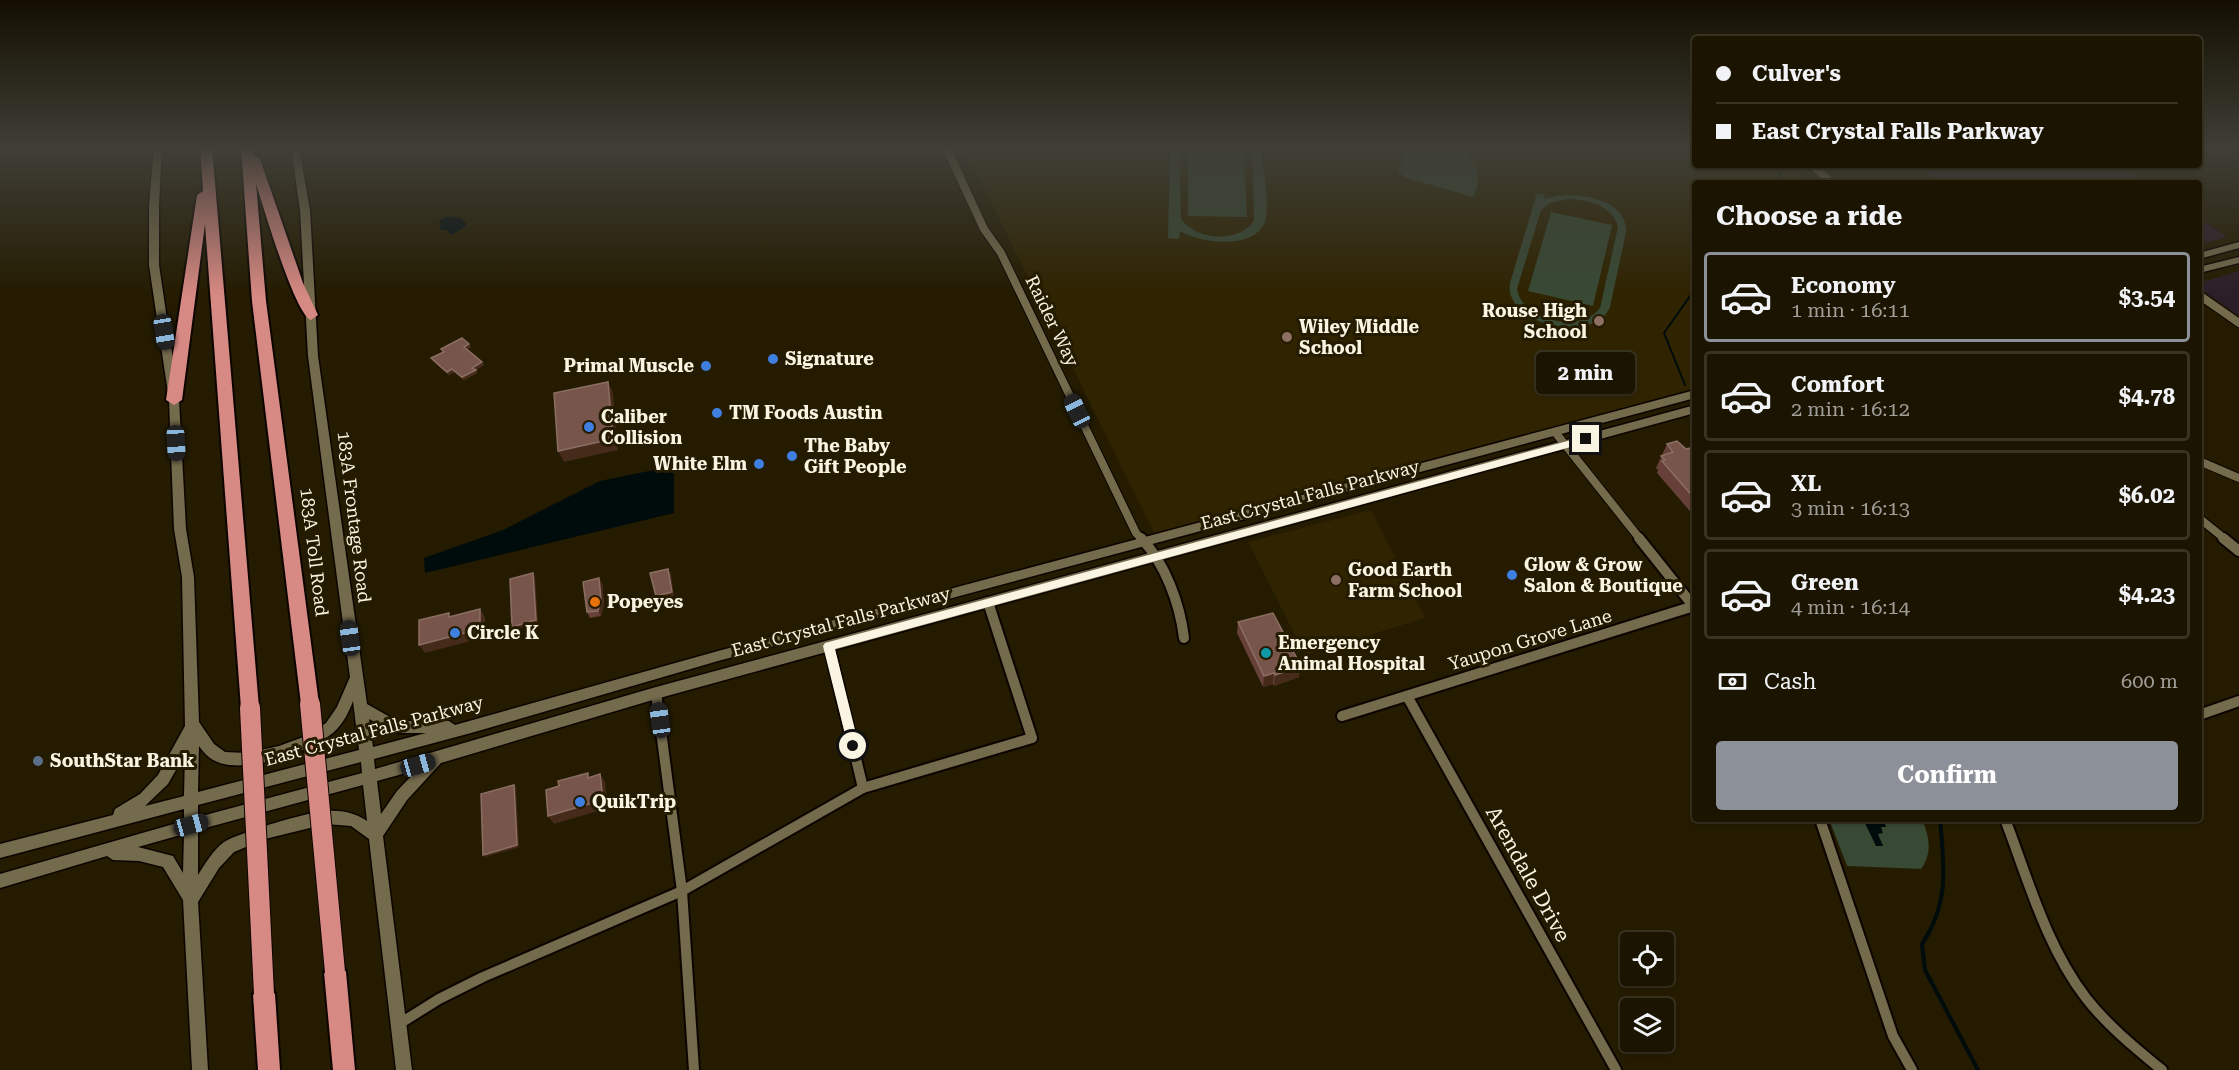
<!DOCTYPE html>
<meta charset="utf-8">
<style>
body{margin:0;font-family:"Roboto Serif",serif;background:#28210f;color:#f1f3f6;height:100vh;display:flex;flex-direction:column;font-size:22px;white-space:nowrap}
*{box-sizing:border-box;margin:0}
p{font-size:20px;color:#a09e99}
.icon{flex:none;width:33px;height:33px;fill:none;stroke:currentColor;stroke-width:2;stroke-linecap:round;stroke-linejoin:round}
.map{position:relative;flex:1;overflow:hidden}
.panel{position:absolute;left:1692px;top:180px;width:510px;height:642px;display:flex;flex-direction:column;background:#1b1400;border-radius:6px;box-shadow:0 2px 4px #0004,0 0 0 2px #393322}
.panel>*{flex:none}
.guide{position:absolute;left:1692px;top:36px;width:510px;height:132px;border-radius:6px;box-shadow:0 2px 4px #0004,0 0 0 2px #393322;display:grid;align-content:center;height:132px;padding:0 24px;background:#1b1400}
.controls{position:absolute;left:1620px;top:932px;display:grid;gap:12px}
.controls a{display:grid;place-items:center;width:54px;height:54px;border-radius:6px;background:#1b1400;box-shadow:0 2px 4px #0004,0 0 0 2px #393322;font-size:30px}
.end{position:absolute;width:27px;height:27px;margin:-14px;border:8px solid #faf4e3;background:#111;box-shadow:0 0 0 3px #111}
.from{border-radius:50%}
.bubble{position:absolute;height:42px;border-radius:6px;background:#1b1400;box-shadow:0 2px 4px #0004,0 0 0 2px #393322;font-size:20px;font-weight:700;line-height:42px;text-align:center}
.car{position:absolute;width:18px;height:36px;margin:-18px -9px;border-radius:8px;box-shadow:0 0 4px 2px #0007;background:linear-gradient(#222 24%,#8ab4d8 0 40%,#222 0 76%,#8ab4d8 0 86%,#222 0)}
.guide b{display:flex;align-items:center;gap:21px;height:57px;font-size:22px}
.guide b+b{border-top:2px solid #393322}
.guide i{width:15px;height:15px;background:#f1f3f6}
ul{padding:0;list-style:none}
li{display:flex;align-items:center;gap:18px;height:90px;margin:0 12px 9px;padding:0 12px;border:3px solid #393322;border-radius:6px}
li div{flex:1}
li b{display:block;font-size:22px}
li em{font-style:normal;font-weight:700}
li.active{border-color:#8c9099}
li>.icon{width:54px;height:54px;stroke-width:1.5}
h2{padding:0 24px;font-size:27px;line-height:72px}
.pay{display:flex;align-items:center;gap:15px;height:66px;padding:0 24px;font-size:22px}
.pay p{margin-inline-start:auto}
.action{display:flex;gap:12px;margin-top:auto;padding:12px 24px}
.action a{flex:1;height:69px;border-radius:6px;background:#8c9099;color:#fff;font-size:24px;font-weight:700;line-height:69px;text-align:center}
.map>svg:first-child{display:block}
.commercial{fill:#2c1e29}
.built{fill:#2f2300}
.green{fill:#384934;fill-rule:evenodd}
.water{fill:#000b0c}
.lines{fill:none;stroke-linecap:round;stroke-linejoin:round}
.stream-far1{stroke:#000b0c;stroke-width:2}
.stream{stroke:#000b0c;stroke-width:4}
.street-far1-casing{stroke:#0d0500;stroke-width:10}
.street-casing{stroke:#0d0500;stroke-width:14}
.secondary-casing{stroke:#0d0500;stroke-width:3}
.highway-casing{stroke:#0d0500;stroke-width:4}
.street-far1{stroke:#746a4c;stroke-width:8}
.street{stroke:#746a4c;stroke-width:10}
.secondary{fill:#746a4c;fill-rule:evenodd}
.highway{fill:#d78983;fill-rule:evenodd}
.highway-bridge-casing{stroke:#0d0500;stroke-width:22;stroke-linecap:butt}
.highway-bridge{stroke:#d78983;stroke-width:20}
.wall{fill:#674139}
.shaded-wall{fill:#462a1a}
.building{fill:#77554b;stroke:#8b6e63;stroke-width:1.5}
.route{fill:#faf4e3}
.education-dot{fill:#8d6e63;stroke:#241b00;stroke-width:2}
.shop-dot{fill:#3f7fe0;stroke:#241b00;stroke-width:2}
.food-dot{fill:#e8710a;stroke:#241b00;stroke-width:2}
.culture-dot{fill:#0f9aa8;stroke:#241b00;stroke-width:2}
.service-dot{fill:#5c6f8a;stroke:#241b00;stroke-width:2}
.labels{text-anchor:middle;stroke-width:6;stroke-linejoin:round;paint-order:stroke}
.poi-label{font-size:18px;font-weight:bold;fill:#faf4e3;stroke:#241b00;text-anchor:start}
.street-label{font-size:18px;fill:#faf4e3;stroke:#241b00}
.near-street-label{font-size:21px;fill:#faf4e3;stroke:#241b00}
</style>
<div class="map">
<svg width="2239" height="1070" viewBox="0 0 2239 1070">
<rect width="100%" height="100%" fill="#241b00"/>
<g class="commercial">
<polygon points="1918,165 2119,165 2146,183 1942,183"/>
<polygon points="2199,218 2227,237 2199,245"/>
<polygon points="2239,271 2239,316 2199,288 2199,283"/>
</g>
<g class="built">
<polygon points="964,147 1695,147 1695,165 1789,165 1810,183 1695,183 1695,388 1157,539"/>
<polygon points="1371,510 1425,618 1305,655 1248,542"/>
</g>
<g class="green">
<path d="M1170 147H1179L1181 219C1197 241 1238 243 1254 221L1252 147H1261C1263 169 1269 195 1266 217 1261 251 1200 244 1180 231L1179 239 1168 238Z"/>
<polygon points="1188,147 1243,147 1247,217 1188,216"/>
<path d="M1410 147C1423 147 1441 144 1453 147 1475 153 1485 178 1473 197L1404 177 1398 170Z"/>
<path d="M1537 193 1545 195 1544 199C1569 190 1628 196 1626 232L1610 307C1595 345 1503 325 1510 283ZM1566 199C1586 199 1613 205 1618 227L1600 308C1581 334 1522 321 1517 289L1541 210 1550 203Z"/>
<polygon points="1551,212 1612,225 1593,306 1528,291"/>
<path d="M1829 819H1922C1929 837 1933 852 1921 869L1847 866Z"/>
</g>
<g class="water">
<polygon points="448,216 461,218 467,225 452,235 447,230 440,230 441,223 438,221"/>
<polygon points="674,466 674,513 425,573 424,558 503,530 600,481"/>
<polygon points="1863,819 1883,819 1886,827 1881,827 1883,833 1878,834 1883,846 1876,846"/>
</g>
<g class="lines">
<g class="stream-far1">
<polyline points="1776,165 1780,174 1779,183"/>
<polyline points="1685,385 1664,333 1695,289"/>
</g>
<path class="stream" d="M1940 819C1944 867 1950 902 1922 944L1925 970 1978 1070"/>
<defs>
<g id="street-far1">
<polyline points="946,147 984,229 1001,253 1136,533 1142,539"/>
<polyline points="1812,165 1832,183"/>
<polyline points="2199,295 2239,323"/>
<polyline points="1555,432 1640,539"/>
<polyline points="2199,461 2239,478"/>
<polyline points="2199,518 2225,539"/>
</g>
<g id="street">
<path d="M1141 538C1165 563 1180 604 1184 638"/>
<polyline points="1639,538 1695,608"/>
<polyline points="2223,538 2239,551"/>
<polyline points="829,646 863,788"/>
<polyline points="656,693 682,891 694,1070"/>
<polyline points="1407,696 1616,1070"/>
<polyline points="2199,715 2239,701"/>
<polyline points="1342,716 1694,606"/>
<polyline points="1820,819 1893,1036 1912,1070"/>
<path d="M2005 819C2028 879 2046 946 2086 998 2107 1025 2135 1048 2162 1070"/>
<polyline points="399,1024 439,999 483,977 682,891 863,788 1032,738 988,602"/>
</g>
<g id="secondary">
<path d="M154 147H162L159 205V265L179 400 186 529 194 577 199 722 214 744 225 752 247 753 279 746 306 736 326 723 337 707 350 677 308 356 300 210 291 147H299L310 210 318 356 367 704 397 721H449L455 725 718 651 1695 390V398L718 661 471 733 374 759 375 769 656 687 1695 405V413L656 699 441 763 407 800 383 836 412 1070H396L369 839 351 826 326 824 265 839 234 852 219 868 198 902 208 1070H192L183 900 163 867 139 861 113 860 107 856 0 888V874L184 821V809L0 858V844L113 815 115 809 140 794 158 775 185 726 182 577 174 529 169 400 149 265V205ZM353 701 359 750 198 792 199 746C205 755 213 762 224 764 253 771 312 751 334 732 343 724 349 712 353 701ZM369 719 395 733H426L373 747ZM185 754 184 796 145 806 168 784ZM361 762 362 773 198 817V805ZM417 770 397 791 381 814 377 781ZM363 785 367 821C356 813 341 810 327 811 310 811 238 833 224 842 213 850 205 864 198 875V830ZM184 834 183 873 173 856 138 847Z"/>
<polygon points="2239,242 2239,248 2199,259 2199,253"/>
<polygon points="2239,257 2239,263 2199,273 2199,267"/>
</g>
<g id="highway">
<polygon points="200,147 212,147 259,708 257,714 250,716 243,714 241,708 205,224 182,400 174,405 166,400 197,195 203,191"/>
<path d="M241 147H253L254 155 260 159 303 283 318 315 311 320C295 315 263 205 256 184L266 301 319 704 316 710 310 712 304 710 301 704 252 301Z"/>
<polygon points="335,961 343,965 346,972 355,1070 333,1070 324,972 327,965"/>
<polygon points="264,983 272,986 275,994 280,1070 258,1070 253,994 256,986"/>
</g>
</defs>
<use href="#street-far1" class="street-far1-casing"/>
<use href="#street" class="street-casing"/>
<use href="#secondary" class="secondary-casing"/>
<use href="#highway" class="highway-casing"/>
<use href="#street-far1" class="street-far1"/>
<use href="#street" class="street"/>
<use href="#secondary" class="secondary"/>
<use href="#highway" class="highway"/>
<defs>
<g id="highway-bridge">
<polyline points="310,704 335,972"/>
<polyline points="250,708 264,994"/>
</g>
</defs>
<use href="#highway-bridge" class="highway-bridge-casing"/>
<use href="#highway-bridge" class="highway-bridge"/>
</g>
<g class="wall">
<polygon points="469,344 471,347 467,349 484,365 475,370 477,373 464,380 454,372 449,375 433,361 431,358 443,352 441,349"/>
<polygon points="1667,444 1686,449 1695,447 1695,517 1657,473 1658,470 1656,468"/>
<polygon points="602,583 604,604 601,616 590,618 587,612"/>
<polygon points="1238,622 1299,677 1274,686 1273,684 1263,687 1237,633"/>
</g>
<g class="shaded-wall">
<polygon points="469,344 471,347 466,350 464,347"/>
<polygon points="482,362 484,365 474,370 472,368"/>
<polygon points="452,369 454,372 449,375 447,372"/>
<polygon points="476,370 477,373 464,380 462,377"/>
<polygon points="608,382 613,393 618,450 564,462 558,451"/>
<polygon points="668,569 671,574 674,597 658,601 656,596"/>
<polygon points="533,573 535,576 538,623 514,629 512,627"/>
<polygon points="599,578 602,583 604,604 601,616 598,611"/>
<polygon points="480,609 485,617 486,637 425,653 419,645"/>
<polygon points="1301,666 1299,677 1274,686 1275,675"/>
<polygon points="1274,673 1273,684 1263,687 1264,676"/>
<polygon points="600,774 605,782 608,808 554,824 548,816"/>
<polygon points="514,785 516,787 519,847 485,857 483,855"/>
</g>
<g class="building">
<polygon points="462,338 469,344 464,347 482,362 472,368 476,370 462,377 452,369 447,372 431,358 444,352 441,349"/>
<polygon points="608,382 613,439 558,451 554,393"/>
<polygon points="1677,441 1686,449 1695,447 1695,499 1662,461 1665,460 1661,456 1673,452 1667,444"/>
<polygon points="668,569 672,592 656,596 650,573"/>
<polygon points="533,573 536,620 512,627 510,579"/>
<polygon points="599,578 601,599 598,611 587,612 583,582"/>
<polygon points="480,609 480,629 419,645 419,620 449,613 449,617"/>
<polygon points="1273,613 1301,666 1275,675 1274,673 1264,676 1238,622"/>
<polygon points="588,773 588,778 600,774 603,800 548,816 546,790 559,786 558,781"/>
<polygon points="514,785 517,845 483,855 481,794"/>
</g>
<linearGradient id="sky" x2="0" y2="1"><stop stop-color="#140f00"/><stop offset="0.5" stop-color="#3f3f37"/><stop offset="1" stop-color="#3f3f37" stop-opacity="0"/></linearGradient>
<rect width="2239" height="296" fill="url(#sky)"/>
<polygon class="route" points="1586,436 1589,437 1589,442 835,649 859,746 853,751 848,746 823,646 825,643"/>
<g class="education-dot">
<circle cx="1599" cy="321" r="6"/>
<circle cx="1287" cy="337" r="6"/>
<circle cx="1336" cy="580" r="6"/>
</g>
<g class="shop-dot">
<circle cx="773" cy="359" r="6"/>
<circle cx="706" cy="366" r="6"/>
<circle cx="717" cy="413" r="6"/>
<circle cx="589" cy="427" r="6"/>
<circle cx="792" cy="456" r="6"/>
<circle cx="759" cy="464" r="6"/>
<circle cx="1512" cy="575" r="6"/>
<circle cx="455" cy="633" r="6"/>
<circle cx="580" cy="802" r="6"/>
</g>
<circle class="food-dot" cx="595" cy="602" r="6"/>
<circle class="culture-dot" cx="1266" cy="653" r="6"/>
<circle class="service-dot" cx="38" cy="761" r="6"/>
<g class="labels">
<g class="poi-label">
<text x="1587" y="317" text-anchor="end">Rouse High<tspan x="1587" dy="21">School</tspan></text>
<text x="1299" y="333">Wiley Middle<tspan x="1299" dy="21">School</tspan></text>
<text x="785" y="365">Signature</text>
<text x="694" y="372" text-anchor="end">Primal Muscle</text>
<text x="729" y="419">TM Foods Austin</text>
<text x="601" y="423">Caliber<tspan x="601" dy="21">Collision</tspan></text>
<text x="804" y="452">The Baby<tspan x="804" dy="21">Gift People</tspan></text>
<text x="747" y="470" text-anchor="end">White Elm</text>
<text x="1524" y="571">Glow &amp; Grow<tspan x="1524" dy="21">Salon &amp; Boutique</tspan></text>
<text x="1348" y="576">Good Earth<tspan x="1348" dy="21">Farm School</tspan></text>
<text x="607" y="608">Popeyes</text>
<text x="467" y="639">Circle K</text>
<text x="1278" y="649">Emergency<tspan x="1278" dy="21">Animal Hospital</tspan></text>
<text x="50" y="767">SouthStar Bank</text>
<text x="592" y="808">QuikTrip</text>
</g>
<g class="street-label">
<text transform="translate(1052 321) rotate(64)" y="6">Raider Way</text>
<text transform="translate(1310 495) rotate(-15)" y="6">East Crystal Falls Parkway</text>
<text transform="translate(354 517) rotate(83)" y="6">183A Frontage Road</text>
<text transform="translate(314 552) rotate(83)" y="6">183A Toll Road</text>
<text transform="translate(841 622) rotate(-15)" y="6">East Crystal Falls Parkway</text>
<text transform="translate(1530 640) rotate(-17)" y="6">Yaupon Grove Lane</text>
<text transform="translate(374 731) rotate(-15)" y="6">East Crystal Falls Parkway</text>
</g>
<g class="near-street-label">
<text transform="translate(1528 874) rotate(61)" y="7">Arendale Drive</text>
</g>
</g>
</svg>
<div class="controls">
<a><svg class="icon" aria-label="locate" viewBox="0 0 24 24"><circle cx="12" cy="12" r="6"/><path d="M12 2v4M12 18v4M2 12h4M18 12h4"/></svg></a>
<a><svg class="icon" aria-label="layers" viewBox="0 0 24 24"><path d="M12 4l9 5-9 5-9-5zM3 14l9 5 9-5"/></svg></a>
</div>
<i class="end from" style="left:853px;top:746px"></i>
<i class="end" style="left:1586px;top:439px"></i>
<div class="bubble" style="left:1536px;top:352px;width:99px">2 min</div>
<i class="car" style="left:164px;top:332px;rotate:171deg"></i>
<i class="car" style="left:1077px;top:411px;rotate:334deg"></i>
<i class="car" style="left:176px;top:443px;rotate:177deg"></i>
<i class="car" style="left:350px;top:638px;rotate:352deg"></i>
<i class="car" style="left:660px;top:720px;rotate:352deg"></i>
<i class="car" style="left:418px;top:765px;rotate:74deg"></i>
<i class="car" style="left:191px;top:825px;rotate:75deg"></i>
<div class="guide">
<b><i class="from"></i>Culver's</b>
<b><i></i>East Crystal Falls Parkway</b>
</div>
<section class="panel">
<h2>Choose a ride</h2>
<ul>
<li class="active"><svg class="icon" aria-label="car" viewBox="0 0 24 24"><path d="M5 17H2v-5l4-1 3-4h7l3 4 3 1v5h-3M9 17h6M6 11h13"/><circle cx="7" cy="17" r="2"/><circle cx="17" cy="17" r="2"/></svg><div><b>Economy</b><p>1 min · 16:11</p></div><em>$3.54</em></li>
<li><svg class="icon" aria-label="car" viewBox="0 0 24 24"><path d="M5 17H2v-5l4-1 3-4h7l3 4 3 1v5h-3M9 17h6M6 11h13"/><circle cx="7" cy="17" r="2"/><circle cx="17" cy="17" r="2"/></svg><div><b>Comfort</b><p>2 min · 16:12</p></div><em>$4.78</em></li>
<li><svg class="icon" aria-label="car" viewBox="0 0 24 24"><path d="M5 17H2v-5l4-1 3-4h7l3 4 3 1v5h-3M9 17h6M6 11h13"/><circle cx="7" cy="17" r="2"/><circle cx="17" cy="17" r="2"/></svg><div><b>XL</b><p>3 min · 16:13</p></div><em>$6.02</em></li>
<li><svg class="icon" aria-label="car" viewBox="0 0 24 24"><path d="M5 17H2v-5l4-1 3-4h7l3 4 3 1v5h-3M9 17h6M6 11h13"/><circle cx="7" cy="17" r="2"/><circle cx="17" cy="17" r="2"/></svg><div><b>Green</b><p>4 min · 16:14</p></div><em>$4.23</em></li>
</ul>
<div class="pay"><svg class="icon" aria-label="cash" viewBox="0 0 24 24"><path d="M3 7h18v10H3z"/><circle cx="12" cy="12" r="2"/></svg>Cash<p>600 m</p></div>
<div class="action"><a>Confirm</a></div>
</section>
</div>
